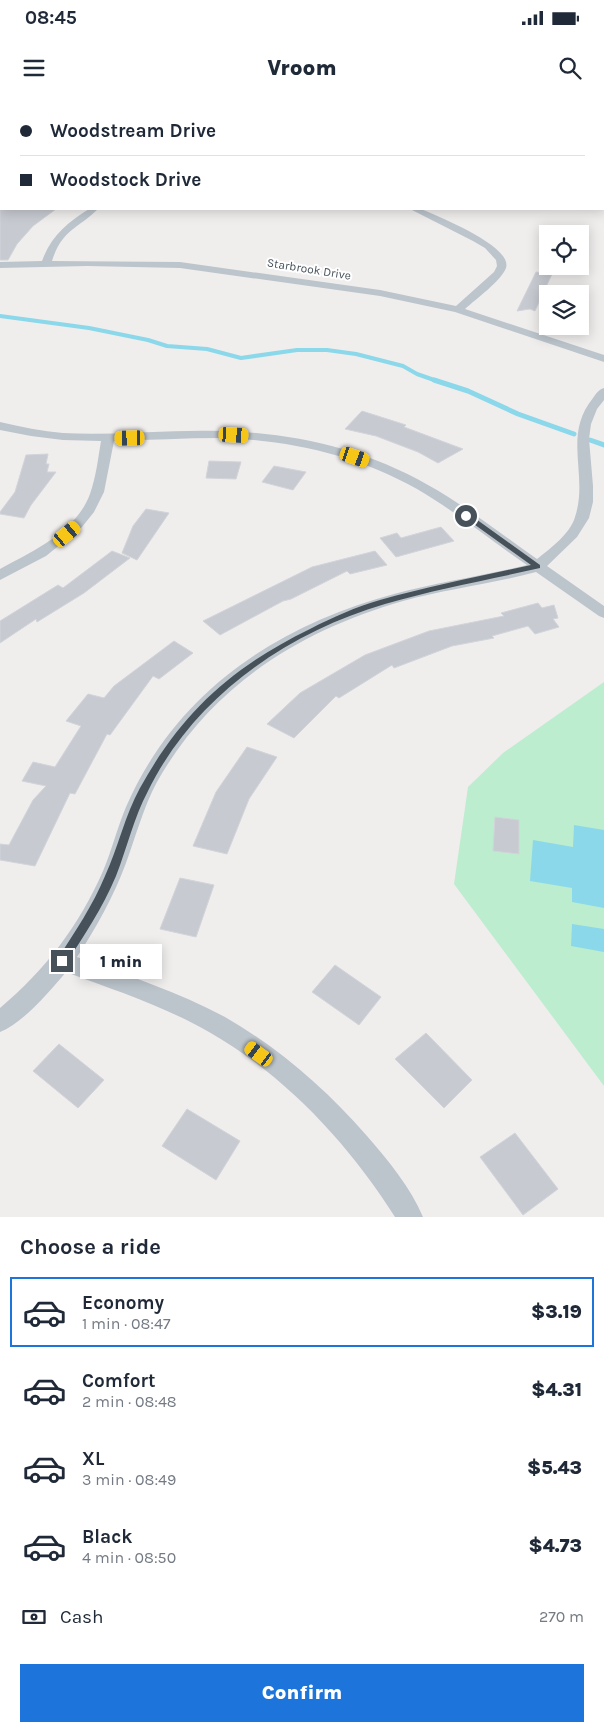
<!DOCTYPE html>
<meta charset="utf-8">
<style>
body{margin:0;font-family:Karla,sans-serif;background:#f2f2f3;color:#1f2937;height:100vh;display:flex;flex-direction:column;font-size:19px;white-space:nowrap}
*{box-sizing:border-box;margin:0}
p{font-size:16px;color:#747a83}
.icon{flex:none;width:28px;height:28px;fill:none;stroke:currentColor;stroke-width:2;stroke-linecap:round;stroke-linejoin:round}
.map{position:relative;height:1117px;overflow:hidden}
.side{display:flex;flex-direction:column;background:#fff;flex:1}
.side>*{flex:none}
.hud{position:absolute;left:0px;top:0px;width:605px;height:110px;box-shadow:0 2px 12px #0003;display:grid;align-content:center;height:110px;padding:0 20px;background:#fff}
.controls{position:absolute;left:539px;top:125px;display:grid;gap:10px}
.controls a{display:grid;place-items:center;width:50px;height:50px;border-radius:0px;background:#fff;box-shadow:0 2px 12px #0003;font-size:25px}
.end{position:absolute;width:22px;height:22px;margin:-11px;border:6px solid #46515a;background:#fff;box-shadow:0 0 0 2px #fff}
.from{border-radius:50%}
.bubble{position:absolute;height:35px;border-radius:0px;background:#fff;box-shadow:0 2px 12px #0003;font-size:16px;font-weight:800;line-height:35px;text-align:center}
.car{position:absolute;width:15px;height:30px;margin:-15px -8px;border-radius:6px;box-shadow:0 0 4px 1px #0007;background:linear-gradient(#f5c518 24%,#345 0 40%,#f5c518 0 76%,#345 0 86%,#f5c518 0)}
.hud b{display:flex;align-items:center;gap:18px;height:48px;font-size:19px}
.hud b+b{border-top:1px solid #e0e1e3}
.hud i{width:12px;height:12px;background:#1f2937}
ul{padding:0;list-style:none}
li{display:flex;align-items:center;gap:15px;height:70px;margin:0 10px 8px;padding:0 10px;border:2px solid transparent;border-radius:0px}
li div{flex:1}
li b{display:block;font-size:19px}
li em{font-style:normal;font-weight:800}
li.current{border-color:#1d75db}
li>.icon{width:45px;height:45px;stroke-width:1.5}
h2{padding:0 20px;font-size:22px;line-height:60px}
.pay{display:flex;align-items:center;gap:12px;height:55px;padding:0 20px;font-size:19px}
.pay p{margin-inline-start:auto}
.action{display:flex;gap:10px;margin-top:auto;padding:10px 20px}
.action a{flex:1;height:58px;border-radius:0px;background:#1d75db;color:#fff;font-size:20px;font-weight:800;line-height:58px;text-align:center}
.status{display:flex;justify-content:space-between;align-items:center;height:35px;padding:0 25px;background:#fff;direction:ltr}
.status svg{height:14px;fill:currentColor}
header{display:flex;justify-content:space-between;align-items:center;height:65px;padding:0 20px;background:#fff;font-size:22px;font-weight:800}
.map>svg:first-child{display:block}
.green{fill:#bcedce}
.water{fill:#8ad8ea}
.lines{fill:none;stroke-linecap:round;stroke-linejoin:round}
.stream-far2{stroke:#8ad8ea;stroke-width:3}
.stream-far1{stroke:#8ad8ea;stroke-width:4}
.stream{stroke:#8ad8ea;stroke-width:5}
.building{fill:#c7cad0;stroke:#d1d4d9}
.minor{fill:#bcc5cc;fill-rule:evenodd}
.route{fill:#46515a}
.labels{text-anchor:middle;stroke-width:4;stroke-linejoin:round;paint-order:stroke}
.far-street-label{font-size:12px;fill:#46515a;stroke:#fff}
</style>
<div class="status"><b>08:45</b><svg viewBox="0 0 49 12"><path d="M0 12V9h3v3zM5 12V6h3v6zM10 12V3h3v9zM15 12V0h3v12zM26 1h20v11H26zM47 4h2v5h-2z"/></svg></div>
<header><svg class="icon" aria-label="menu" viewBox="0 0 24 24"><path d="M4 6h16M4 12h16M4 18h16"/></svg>Vroom<svg class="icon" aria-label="search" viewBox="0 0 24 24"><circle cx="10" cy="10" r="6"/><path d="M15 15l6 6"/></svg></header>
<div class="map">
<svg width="604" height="1117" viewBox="0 0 604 1117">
<rect width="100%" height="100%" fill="#f0eded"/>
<polygon class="green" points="604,582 604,986 454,784 468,687 503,653"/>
<g class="water">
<polygon points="574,725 604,730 604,808 572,802 572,788 530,781 533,740 573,747"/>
<polygon points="572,824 604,829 604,852 571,846"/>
</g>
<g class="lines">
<polyline class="stream-far2" points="195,0 203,1"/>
<polyline class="stream-far1" points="0,216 89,228 148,240 167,246 207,249 241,258 297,250 327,250 356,254 403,266 417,274 437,281"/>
<g class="stream">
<polyline points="434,280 468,291 518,314 574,334"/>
<polyline points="590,340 604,345"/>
</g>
</g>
<g class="building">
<polygon points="0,109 56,109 33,126 17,144 8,160 0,160"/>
<polygon points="536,172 552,174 535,211 530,209 517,211"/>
<polygon points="362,311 406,325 404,327 463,349 438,363 418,352 376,336 345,329"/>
<polygon points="48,354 46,364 49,364 47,372 56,372 31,405 24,418 0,414 0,412 15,392 26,355"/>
<polygon points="209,361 241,362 236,379 206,378"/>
<polygon points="274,366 306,372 293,390 262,382"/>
<polygon points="146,409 169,413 137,460 122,453 133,426"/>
<polygon points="441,427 454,441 396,457 380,438 397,433 401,438"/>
<polygon points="112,451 130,458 84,493 37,522 36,519 0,543 0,521 58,485 63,488"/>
<polygon points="375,451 387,465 350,474 347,471 291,499 283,501 220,535 203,521 312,467"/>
<polygon points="538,503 542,508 554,505 558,518 553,519 559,527 535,534 528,526 492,536 494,538 452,546 394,568 392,565 339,598 336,596 294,638 267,624 300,593 365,555 429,531 504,516 501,513"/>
<polygon points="174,541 193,553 159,579 153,576 110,635 107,634 75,694 70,693 35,766 0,760 0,744 9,745 33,700 46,686 22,681 33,662 55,667 81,626 66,621 88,594 104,598 114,586"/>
<polygon points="247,647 277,657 249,699 227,754 193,746 216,692"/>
<polygon points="495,717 519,720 519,754 493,751"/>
<polygon points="180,778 214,785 196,837 160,829"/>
<polygon points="335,865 381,897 359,925 312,892"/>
<polygon points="426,933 472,980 444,1008 395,959"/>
<polygon points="59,944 104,980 78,1008 33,971"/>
<polygon points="187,1009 240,1041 216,1080 162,1046"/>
<polygon points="515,1033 558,1089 523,1115 480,1057"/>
</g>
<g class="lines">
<g class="minor">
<polygon points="48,0 55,0 55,1 49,1"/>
<polygon points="487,0 496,0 496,1 488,1"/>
<path d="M89 109H98C78 129 62 129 52 161L180 162 380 190 456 206 494 172 497 166 496 160 485 148 473 141 410 109H421C437 116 513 146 506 168 501 181 476 199 465 209L604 255V262L455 212 380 196 180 168 87 166 0 168V162L42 161C51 136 67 123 89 109Z"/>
<path d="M604 288V300L597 309 591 324 589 339 593 386V402L589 418 577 437 547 466 604 506V518L599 516 536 472C492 484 447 489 403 501 299 531 211 586 157 682 143 708 136 736 126 763 114 796 96 828 77 857 127 875 178 892 225 917 279 948 326 989 367 1036 388 1060 411 1088 423 1117H395C348 1043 286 976 209 932 164 906 114 890 66 872 50 891 23 923 0 932V908C45 870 79 826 103 771 112 750 117 728 126 707 176 592 276 526 394 494 438 482 483 476 527 465 490 440 455 411 417 389 356 355 289 340 220 338 185 338 149 340 114 341L104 392 94 412 82 427 46 456 0 480V469C33 451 76 432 90 394 96 377 98 359 101 341L63 340 31 336 0 330V322C21 327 42 331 63 333 116 336 169 329 222 331 294 333 365 349 428 385 466 406 501 434 537 459 551 448 570 434 575 417 589 375 562 336 593 298 596 294 598 290 604 288Z"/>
</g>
</g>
<path class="route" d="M464 414H469L540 465V468C488 480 436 489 385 504 286 533 194 597 148 691 134 717 127 748 116 776 103 807 84 836 65 865H58L56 861 58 858C75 832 93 805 105 776 118 748 125 715 140 688 182 612 232 567 310 529 333 517 356 507 380 500 430 486 481 476 531 465L464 417Z"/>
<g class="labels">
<g class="far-street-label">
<text transform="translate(309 169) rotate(9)" y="4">Starbrook Drive</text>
</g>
</g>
</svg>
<div class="controls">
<a><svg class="icon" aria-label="locate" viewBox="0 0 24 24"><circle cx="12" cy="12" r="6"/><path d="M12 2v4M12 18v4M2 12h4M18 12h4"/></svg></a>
<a><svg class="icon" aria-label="layers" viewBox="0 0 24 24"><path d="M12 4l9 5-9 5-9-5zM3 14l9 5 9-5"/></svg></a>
</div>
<i class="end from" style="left:466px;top:416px"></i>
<i class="end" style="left:62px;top:861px"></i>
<div class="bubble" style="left:80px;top:844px;width:82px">1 min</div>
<i class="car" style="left:234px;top:335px;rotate:93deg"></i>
<i class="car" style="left:130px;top:338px;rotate:269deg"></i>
<i class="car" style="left:355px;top:357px;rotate:109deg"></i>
<i class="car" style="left:67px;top:434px;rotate:50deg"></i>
<i class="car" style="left:259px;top:954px;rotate:306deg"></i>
<div class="hud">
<b><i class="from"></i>Woodstream Drive</b>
<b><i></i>Woodstock Drive</b>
</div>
</div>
<section class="side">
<h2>Choose a ride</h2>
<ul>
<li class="current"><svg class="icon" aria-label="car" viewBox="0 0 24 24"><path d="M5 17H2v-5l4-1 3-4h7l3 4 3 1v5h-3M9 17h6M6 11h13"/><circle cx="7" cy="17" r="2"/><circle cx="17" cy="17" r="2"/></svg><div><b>Economy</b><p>1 min · 08:47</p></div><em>$3.19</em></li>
<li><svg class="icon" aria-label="car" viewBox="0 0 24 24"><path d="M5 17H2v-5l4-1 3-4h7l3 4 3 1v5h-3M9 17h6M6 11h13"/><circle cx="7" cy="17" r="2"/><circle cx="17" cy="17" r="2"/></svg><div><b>Comfort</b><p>2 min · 08:48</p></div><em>$4.31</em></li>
<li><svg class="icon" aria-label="car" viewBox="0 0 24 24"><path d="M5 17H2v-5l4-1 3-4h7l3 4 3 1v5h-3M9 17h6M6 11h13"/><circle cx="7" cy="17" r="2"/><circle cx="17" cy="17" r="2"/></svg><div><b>XL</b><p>3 min · 08:49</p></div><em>$5.43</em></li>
<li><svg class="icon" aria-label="car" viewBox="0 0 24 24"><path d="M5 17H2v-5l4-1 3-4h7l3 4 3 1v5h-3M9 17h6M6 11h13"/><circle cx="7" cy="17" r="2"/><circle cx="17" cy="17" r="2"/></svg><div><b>Black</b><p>4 min · 08:50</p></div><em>$4.73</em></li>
</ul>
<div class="pay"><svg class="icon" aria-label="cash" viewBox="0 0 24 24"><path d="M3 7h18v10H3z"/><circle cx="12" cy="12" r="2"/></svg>Cash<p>270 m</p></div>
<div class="action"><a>Confirm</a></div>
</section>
